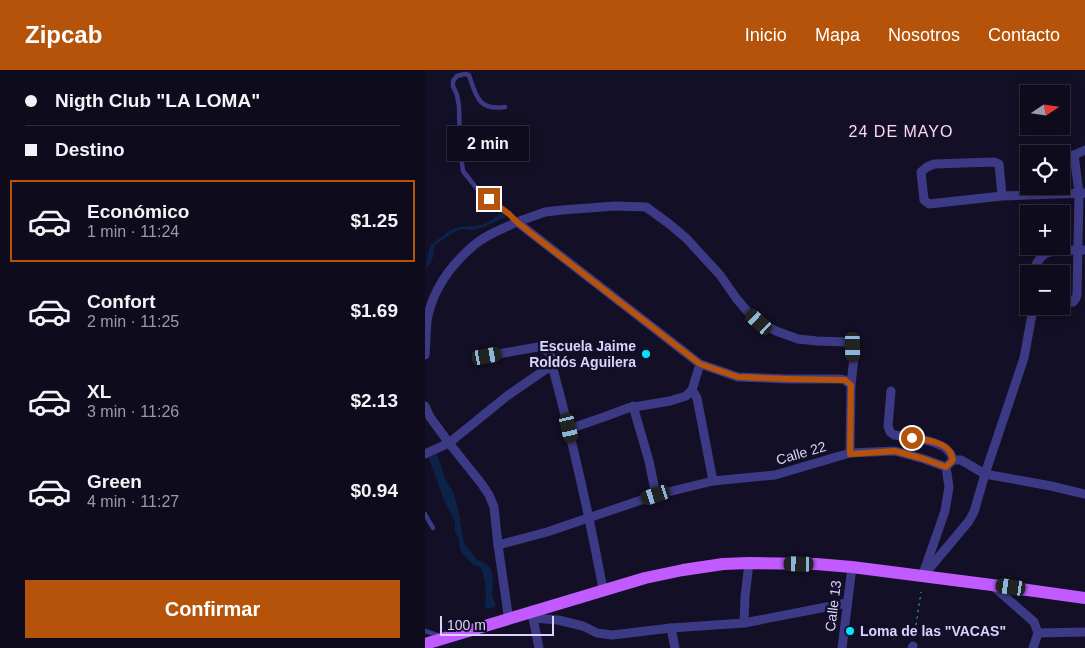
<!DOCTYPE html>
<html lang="es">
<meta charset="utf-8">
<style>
body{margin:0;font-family:Helvetica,sans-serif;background:#1c1929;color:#f1f3f6;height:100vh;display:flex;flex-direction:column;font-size:19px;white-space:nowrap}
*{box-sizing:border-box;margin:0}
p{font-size:16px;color:#9b9ba3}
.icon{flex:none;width:28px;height:28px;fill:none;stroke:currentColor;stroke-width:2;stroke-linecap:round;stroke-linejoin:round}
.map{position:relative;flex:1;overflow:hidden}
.side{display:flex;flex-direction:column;background:#0e0b1c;width:425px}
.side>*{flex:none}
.guide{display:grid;align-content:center;height:110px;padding:0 25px;background:#0e0b1c}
.needle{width:32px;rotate:77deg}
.buttons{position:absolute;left:595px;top:15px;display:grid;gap:10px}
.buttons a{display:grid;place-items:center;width:50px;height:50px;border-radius:0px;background:#0e0b1c;box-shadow:0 2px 12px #0003,0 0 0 1px #2e2b3b;font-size:25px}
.scale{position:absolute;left:15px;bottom:12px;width:114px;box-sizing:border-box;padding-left:5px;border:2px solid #d9d4ff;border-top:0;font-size:14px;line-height:18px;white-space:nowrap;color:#d9d4ff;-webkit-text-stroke:4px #130f26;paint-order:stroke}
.end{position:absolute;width:22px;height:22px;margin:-11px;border:6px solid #b45309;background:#fff;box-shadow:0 0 0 2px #fff}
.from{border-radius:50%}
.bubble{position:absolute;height:35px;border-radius:0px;background:#0e0b1c;box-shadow:0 2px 12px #0003,0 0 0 1px #2e2b3b;font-size:16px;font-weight:800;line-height:35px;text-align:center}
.car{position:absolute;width:15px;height:30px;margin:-15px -8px;border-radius:6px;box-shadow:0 0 4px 1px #0007;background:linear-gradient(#222 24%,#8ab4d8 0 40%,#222 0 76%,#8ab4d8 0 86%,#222 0)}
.guide b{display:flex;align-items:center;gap:18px;height:48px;font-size:19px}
.guide b+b{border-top:1px solid #2e2b3b}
.guide i{width:12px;height:12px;background:#f1f3f6}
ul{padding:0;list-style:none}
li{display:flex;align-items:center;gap:15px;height:82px;margin:0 10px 8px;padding:0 15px;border:2px solid transparent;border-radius:0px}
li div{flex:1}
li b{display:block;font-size:19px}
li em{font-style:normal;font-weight:800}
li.current{border-color:#b45309}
li>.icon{width:45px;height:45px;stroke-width:1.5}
.button{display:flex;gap:10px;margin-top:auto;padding:10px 25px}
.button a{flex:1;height:58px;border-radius:0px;background:#b45309;color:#fff;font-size:20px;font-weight:800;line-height:58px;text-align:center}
header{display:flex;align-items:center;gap:30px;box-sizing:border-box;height:70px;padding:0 25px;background:#b45309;color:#fff}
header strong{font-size:24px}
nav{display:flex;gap:28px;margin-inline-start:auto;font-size:18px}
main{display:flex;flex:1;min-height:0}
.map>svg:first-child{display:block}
.water{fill:#0c2248}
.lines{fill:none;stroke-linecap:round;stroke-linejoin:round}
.path{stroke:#2fb8b0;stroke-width:1;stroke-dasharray:2.5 4;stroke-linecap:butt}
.lane{stroke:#3d3a85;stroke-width:4.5}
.street{stroke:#3d3a85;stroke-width:9}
.primary{stroke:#c25bff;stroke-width:12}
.route{stroke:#b45309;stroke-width:6}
.poi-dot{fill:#00e5ff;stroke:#130f26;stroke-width:2}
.labels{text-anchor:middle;stroke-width:5;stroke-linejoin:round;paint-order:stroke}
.poi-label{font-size:14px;font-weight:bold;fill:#d9d4ff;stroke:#130f26;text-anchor:end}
.street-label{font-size:14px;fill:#d9d4ff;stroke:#130f26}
.quarter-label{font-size:16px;letter-spacing:1px;fill:#ffd6f0;stroke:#130f26}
</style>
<header>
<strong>Zipcab</strong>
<nav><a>Inicio</a><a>Mapa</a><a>Nosotros</a><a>Contacto</a></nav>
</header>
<main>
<section class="side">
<div class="guide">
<b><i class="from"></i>Nigth Club &quot;LA LOMA&quot;</b>
<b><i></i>Destino</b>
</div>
<ul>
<li class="current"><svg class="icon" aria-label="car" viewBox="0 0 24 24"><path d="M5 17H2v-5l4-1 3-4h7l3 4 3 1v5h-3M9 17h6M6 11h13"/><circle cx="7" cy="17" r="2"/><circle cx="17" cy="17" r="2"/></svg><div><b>Económico</b><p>1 min · 11:24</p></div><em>$1.25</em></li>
<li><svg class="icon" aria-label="car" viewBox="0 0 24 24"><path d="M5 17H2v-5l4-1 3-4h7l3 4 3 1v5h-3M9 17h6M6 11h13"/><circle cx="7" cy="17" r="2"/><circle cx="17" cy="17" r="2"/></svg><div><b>Confort</b><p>2 min · 11:25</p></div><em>$1.69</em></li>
<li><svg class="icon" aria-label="car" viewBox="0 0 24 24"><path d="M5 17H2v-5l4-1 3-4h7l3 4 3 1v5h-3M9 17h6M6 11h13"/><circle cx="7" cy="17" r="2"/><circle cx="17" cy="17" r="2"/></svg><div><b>XL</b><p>3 min · 11:26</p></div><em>$2.13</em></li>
<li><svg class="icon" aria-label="car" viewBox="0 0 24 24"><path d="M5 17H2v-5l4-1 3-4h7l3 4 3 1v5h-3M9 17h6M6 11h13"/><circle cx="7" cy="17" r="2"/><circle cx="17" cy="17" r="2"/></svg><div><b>Green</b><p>4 min · 11:27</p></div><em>$0.94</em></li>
</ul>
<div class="button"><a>Confirmar</a></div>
</section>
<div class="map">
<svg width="660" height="578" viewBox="0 0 660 578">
<rect width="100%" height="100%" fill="#130f26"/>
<g class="water">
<path d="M77 143 81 147 57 158 47 160 39 159 32 161 20 168 10 175C8 185 9 192 0 199L5 175C14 170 19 163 28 159 37 155 47 157 56 155 64 153 70 147 77 143Z"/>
<path d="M12 384 20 408 29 423 34 444 39 473 45 480 51 489 61 494 66 499 68 508 67 525 71 537 60 539C61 525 62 511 56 498L47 494 35 480 34 469 30 461V452L19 430 3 386Z"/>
</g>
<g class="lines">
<polyline class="path" points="489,568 496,522"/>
<g class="lane">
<path d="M80 37C53 41 51 26 44 5L40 4 32 6 28 11V16L32 25 34 36 35 79 38 101 53 120 84 144 92 152"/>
<polyline points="0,444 8,458"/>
<polyline points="0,561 12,565"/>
</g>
<g class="street">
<polyline points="636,88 649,85 660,80"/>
<polyline points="577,126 574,94 569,92 509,94 502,97 496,102 499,130 504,134 577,126 660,123"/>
<polyline points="92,152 120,142 137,140 190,136 221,137 243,153 261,168 295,205 311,228 322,241 334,252 351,261 373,269 392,271 423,272 428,277 429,287 426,315"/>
<path d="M607 204C610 197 613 188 620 184 628 179 651 180 660 180"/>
<polyline points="636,233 648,232 651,228 652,225 654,123 649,85"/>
<polyline points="610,236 608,239 599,288 560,404 626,416 660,424"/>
<path d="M0 285C1 274 1 262 2 251 7 221 26 195 48 176 60 165 77 159 92 152L275 294 313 307 363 309H416L420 310 426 315 425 383"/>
<polyline points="61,286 113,277 124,282 126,287 127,295"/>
<polyline points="275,294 267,320 272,328 288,411"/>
<path d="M466 321 463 356 465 362 469 365C483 367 517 370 525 383 527 385 527 388 528 390"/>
<polyline points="0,336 5,347 24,373 56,413 64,425 69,437 73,475 83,544"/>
<polyline points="208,336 224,391 231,425"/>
<polyline points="144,359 179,347 203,338 245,331 261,326 267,320"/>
<path d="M0 384 24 373 82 326 127 295C147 369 164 444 178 519"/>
<polyline points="73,475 122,462 231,425 288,411 350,405 425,383 470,381 499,389 521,397 528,390 536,390 560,404 549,442 544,451 498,506"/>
<polyline points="499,501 520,441 524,417 521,397"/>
<polyline points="567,515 609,552 613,563 608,578"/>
<polyline points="319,553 422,533"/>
<polyline points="246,558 250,578"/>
<polyline points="613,563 660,562"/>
<polyline points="114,578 108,548 133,550 158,556 172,563 187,565 246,558 319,553 320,527 324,493"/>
<polyline points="417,578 427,497"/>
<polyline points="487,578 488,576"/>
</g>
<polyline class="primary" points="0,574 220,508 258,500 298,494 324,493 391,494 427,497 567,515 660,528"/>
</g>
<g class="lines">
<path class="route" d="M64 129 84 144 92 152 107 164 275 294 313 307 364 309 420 310 426 315 425 384 470 381 499 389 521 397 528 390C527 388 527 385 525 382 518 371 499 370 487 368"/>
</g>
<g class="poi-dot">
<circle cx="221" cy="284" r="5"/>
<circle cx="425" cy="561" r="5"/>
</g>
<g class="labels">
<g class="poi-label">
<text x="211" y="281">Escuela Jaime<tspan x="211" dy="16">Roldós Aguilera</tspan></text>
<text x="435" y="566" text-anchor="start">Loma de las "VACAS"</text>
</g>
<g class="street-label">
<text transform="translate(376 383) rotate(-16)" y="5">Calle 22</text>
<text transform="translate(408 536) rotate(-83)" y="5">Calle 13</text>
</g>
<g class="quarter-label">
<text x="476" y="67">24 DE MAYO</text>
</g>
</g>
</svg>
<div class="buttons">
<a><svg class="needle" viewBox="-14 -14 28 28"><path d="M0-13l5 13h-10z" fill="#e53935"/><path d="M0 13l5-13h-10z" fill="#9b9ba3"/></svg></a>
<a><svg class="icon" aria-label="locate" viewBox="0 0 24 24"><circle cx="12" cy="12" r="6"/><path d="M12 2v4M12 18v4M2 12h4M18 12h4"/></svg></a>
<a>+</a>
<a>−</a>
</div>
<div class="scale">100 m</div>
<i class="end from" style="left:487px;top:368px"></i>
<i class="end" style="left:64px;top:129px"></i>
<div class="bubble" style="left:22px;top:56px;width:82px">2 min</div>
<i class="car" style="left:334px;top:252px;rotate:312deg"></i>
<i class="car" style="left:428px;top:277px;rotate:179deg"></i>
<i class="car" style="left:62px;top:286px;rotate:80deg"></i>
<i class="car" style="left:144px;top:358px;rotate:167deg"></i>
<i class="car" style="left:231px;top:425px;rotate:252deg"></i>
<i class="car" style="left:374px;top:494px;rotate:271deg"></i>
<i class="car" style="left:586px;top:517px;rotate:278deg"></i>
</div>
</main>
